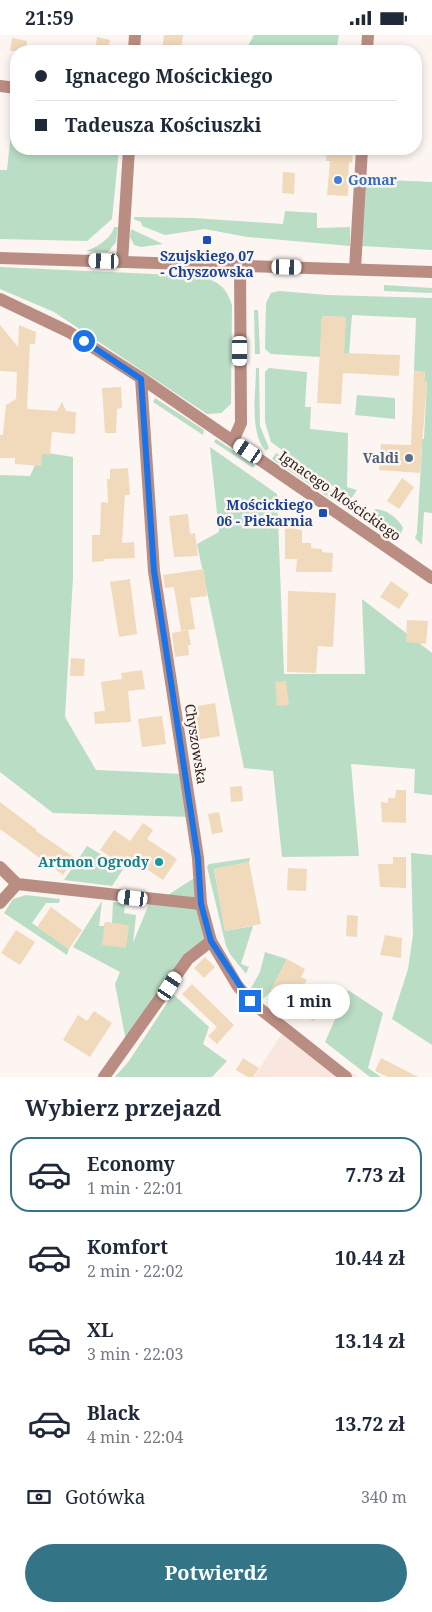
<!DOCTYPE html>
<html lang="pl">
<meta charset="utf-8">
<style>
body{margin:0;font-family:"Noto Serif",serif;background:#f6f6f7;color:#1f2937;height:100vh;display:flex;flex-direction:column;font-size:19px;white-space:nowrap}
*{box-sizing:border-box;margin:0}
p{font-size:16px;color:#747a83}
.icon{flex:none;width:28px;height:28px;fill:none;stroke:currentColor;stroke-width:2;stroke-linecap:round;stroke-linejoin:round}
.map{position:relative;height:1042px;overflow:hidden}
.panel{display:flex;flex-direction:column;background:#fff;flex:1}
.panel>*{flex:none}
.top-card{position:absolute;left:10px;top:10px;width:412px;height:110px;border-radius:20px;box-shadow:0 2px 8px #0003;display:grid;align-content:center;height:110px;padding:0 25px;background:#fff}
.end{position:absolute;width:22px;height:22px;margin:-11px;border:6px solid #1a73e8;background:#fff;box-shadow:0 0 0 2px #fff}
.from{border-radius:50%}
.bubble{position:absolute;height:35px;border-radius:18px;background:#fff;box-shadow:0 2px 8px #0003;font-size:16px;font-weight:700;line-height:35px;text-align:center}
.car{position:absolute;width:15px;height:30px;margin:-15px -8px;border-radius:6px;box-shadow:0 0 4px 1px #0007;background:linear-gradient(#fff 24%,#345 0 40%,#fff 0 76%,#345 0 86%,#fff 0)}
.top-card b{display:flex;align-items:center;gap:18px;height:48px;font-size:19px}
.top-card b+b{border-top:1px solid #e0e1e3}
.top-card i{width:12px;height:12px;background:#1f2937}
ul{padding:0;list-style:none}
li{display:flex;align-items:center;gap:15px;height:75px;margin:0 10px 8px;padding:0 15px;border:2px solid transparent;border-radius:20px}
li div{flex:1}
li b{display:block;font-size:19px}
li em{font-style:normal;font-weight:700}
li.active{border-color:#337487}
li>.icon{width:45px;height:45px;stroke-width:1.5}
h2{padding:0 25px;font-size:22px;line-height:60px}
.pay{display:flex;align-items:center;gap:12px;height:55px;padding:0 25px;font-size:19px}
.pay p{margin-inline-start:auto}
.cta{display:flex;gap:10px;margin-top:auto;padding:10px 25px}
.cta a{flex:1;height:58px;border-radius:30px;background:#337487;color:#fff;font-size:20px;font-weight:700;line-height:58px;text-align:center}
.status{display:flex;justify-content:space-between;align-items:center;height:35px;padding:0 25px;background:#fff;direction:ltr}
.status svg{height:14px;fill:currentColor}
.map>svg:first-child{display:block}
.built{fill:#f9e7df}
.green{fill:#baddc5}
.building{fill:#f1dabb}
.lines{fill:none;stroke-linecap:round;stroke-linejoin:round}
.minor{stroke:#ba8d82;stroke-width:12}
.route{stroke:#1a73e8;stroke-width:6}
.shop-dot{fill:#3f7fe0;stroke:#fcf5f1;stroke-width:2}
.transit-dot{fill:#1a4fb4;stroke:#fcf5f1;stroke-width:2}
.service-dot{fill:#5c6f8a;stroke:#fcf5f1;stroke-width:2}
.culture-dot{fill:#0f9aa8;stroke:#fcf5f1;stroke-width:2}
.labels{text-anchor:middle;stroke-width:5;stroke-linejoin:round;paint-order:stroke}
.shop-label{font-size:14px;font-weight:bold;fill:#366cbe;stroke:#fcf5f1;text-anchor:start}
.transit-label{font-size:14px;font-weight:bold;fill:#164399;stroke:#fcf5f1}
.service-label{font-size:14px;font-weight:bold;fill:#4e5e75;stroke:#fcf5f1;text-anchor:end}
.street-label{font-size:14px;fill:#2f211b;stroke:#fcf5f1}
.culture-label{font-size:14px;font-weight:bold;fill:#0d838f;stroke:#fcf5f1;text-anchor:end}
</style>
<div class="status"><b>21:59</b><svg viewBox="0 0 49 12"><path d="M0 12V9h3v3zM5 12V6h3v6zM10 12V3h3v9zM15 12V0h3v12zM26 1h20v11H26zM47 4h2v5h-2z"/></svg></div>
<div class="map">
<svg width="432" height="1042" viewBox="0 0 432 1042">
<rect width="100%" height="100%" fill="#fcf5f1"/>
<polygon class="built" points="285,994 295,1001 358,1042 254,1042"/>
<g class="green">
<polygon points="254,0 339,0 336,16 245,16"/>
<polygon points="15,61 16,114 119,114 112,184 87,206 0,204 0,135 7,135"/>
<polygon points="365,144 432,147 432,215 362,211"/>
<polygon points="285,176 317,178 317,193 350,192 350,211 247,202 205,194 165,200 142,191 141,187 134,184 134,182 193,183 283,189"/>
<path d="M114 192H118L116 207 108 217 86 216C96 213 112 203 114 192Z"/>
<polygon points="131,194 163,209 141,212 134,210 130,202"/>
<path d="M0 232 197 241C217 245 226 251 232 270L231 369 221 378 207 379 54 277 0 254Z"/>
<polygon points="384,250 432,253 432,258 384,256"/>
<polygon points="279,256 327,260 432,263 432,478 424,477 422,510 415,503 417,498 422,411 411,410 411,404 424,404 427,346 424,346 425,337 414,336 416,283 352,280 349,319 344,319 345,282 322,281 320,322 271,319 265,314 266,268 271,258"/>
<polygon points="254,275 258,275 260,319 255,319"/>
<path d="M256 333H259L260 391 269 413 266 416C249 399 256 356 256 333Z"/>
<polygon points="269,333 307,337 305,372 311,372 310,394 348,398 347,452 357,455 351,464 271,407 265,387 265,337"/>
<polygon points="357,360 395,363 395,384 355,380"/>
<polygon points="155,363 204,395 203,400 153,367"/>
<polygon points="216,404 255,430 253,433 214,407"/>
<polygon points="210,412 277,459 284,639 365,639 362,564 432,618 432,760 414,758 415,734 351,729 359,821 282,822 273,736 244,733 197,509 219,497"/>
<polygon points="41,417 73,422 73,543 65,682 96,735 183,739 192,782 53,778 0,737 0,440 30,441"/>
<polygon points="276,418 348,468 346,472 337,468 272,424"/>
<path d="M376 474C387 475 398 483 403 493L400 501C388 505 368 493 368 480Z"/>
<polygon points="87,811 124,833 112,851 64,845"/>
<polygon points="411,818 432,820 432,1010 392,984 408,934 413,900"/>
<polygon points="250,823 249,827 214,834 225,896 253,891 241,929 249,932 246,939 230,919 226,911 207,832 209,829"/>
<polygon points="199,840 211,906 188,924 127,1011 115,949 120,937 73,912 102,866 99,891 104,891 105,887 112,888 113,867 125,868 124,878 136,880 133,908 151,864 160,865"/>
<polygon points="26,860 60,864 59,868 46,868 32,888 69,914 67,920 4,878 13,864"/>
<polygon points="265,917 287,924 270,957 263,964 251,953 260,937"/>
<polygon points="348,955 383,978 368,1033 381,1042 370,1042 325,1007"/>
<polygon points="173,959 209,992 203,1009 227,1026 212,1042 115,1042 129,1026"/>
</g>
<g class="building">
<polygon points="164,0 183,0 181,13 178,13 177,16 162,16"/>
<polygon points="97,2 110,5 108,16 95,16"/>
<polygon points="12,3 27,6 26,16 10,16"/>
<polygon points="327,114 353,114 352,128 349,127 348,161 327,160 330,126 326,126"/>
<polygon points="283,137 295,138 294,159 282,158"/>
<polygon points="322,281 346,282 344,318 400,320 399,341 343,338 341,369 317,368"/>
<polygon points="0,290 18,312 19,290 36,297 35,309 30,309 27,374 57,376 62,367 66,376 76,377 75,399 52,397 50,420 42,419 41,431 15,429 15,423 0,423 0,400 3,400 6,370 16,364 17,337 0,336"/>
<polygon points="414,336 425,337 424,346 427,346 420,438 379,435 381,409 411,410"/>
<polygon points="121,352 122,373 117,374 116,398 105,398 102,353"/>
<polygon points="128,433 130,460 125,460 122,508 134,507 135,523 104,524 104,526 92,527 92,500 100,500 101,467 108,468 107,444 110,444 110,434"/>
<polygon points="402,443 414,452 399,474 387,466"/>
<polygon points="188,479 190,499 195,498 198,521 174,522 169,481"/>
<polygon points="285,490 295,490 295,494 302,495 302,508 311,508 311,513 322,514 322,517 333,518 332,537 296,537 297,524 285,524"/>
<polygon points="204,534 207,561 190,563 195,594 181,596 174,552 165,553 163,540"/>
<polygon points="130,544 137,599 119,602 110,547"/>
<polygon points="391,546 409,559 399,574 380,562"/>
<polygon points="288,556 336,558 333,612 318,611 316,638 287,637"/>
<polygon points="407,585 428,586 426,609 406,607"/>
<polygon points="188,595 191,610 188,610 189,620 175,622 172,598"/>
<polygon points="71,623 85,624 84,641 70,641"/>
<polygon points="142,635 145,654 128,656 131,687 95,689 94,677 105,676 101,647 122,644 121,638"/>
<polygon points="286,646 289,670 277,671 275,647"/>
<polygon points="215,668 220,701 196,705 191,672"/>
<polygon points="162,681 166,709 142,712 138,684"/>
<polygon points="242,751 243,766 231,767 230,752"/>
<polygon points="396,755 406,755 406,788 382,787 381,767 388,768 388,763 395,763"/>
<polygon points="0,767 37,795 36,796 75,823 63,840 0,794"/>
<polygon points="219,777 223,797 212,799 208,779"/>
<polygon points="143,788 153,795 147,804 177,824 163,845 127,821 121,829 100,815 114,795 130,806"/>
<polygon points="393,822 406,822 406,853 380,852 378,829 393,829"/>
<polygon points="249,827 261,889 225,896 214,834"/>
<polygon points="288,833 307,834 306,856 287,855"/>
<polygon points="51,872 82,895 69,914 37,892"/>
<polygon points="347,880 358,881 357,902 346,901"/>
<polygon points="105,887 129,890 126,913 102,910"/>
<polygon points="16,895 35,907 20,930 1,918"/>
<polygon points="385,900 402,903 401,923 380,920"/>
<polygon points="205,922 215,932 204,943 194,933"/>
<polygon points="287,924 305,934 301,942 307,945 302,953 307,956 302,965 317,972 314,986 281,969 283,964 270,957"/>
<polygon points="192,949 234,990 217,1009 208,1001 217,992 182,959"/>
<polygon points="94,976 112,988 90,1022 63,1005 78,980 87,986"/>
<polygon points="243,1023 259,1033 253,1042 248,1042 236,1035"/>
<polygon points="381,1023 418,1042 388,1042 375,1036"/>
</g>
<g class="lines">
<g class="minor">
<polyline points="134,16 135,0"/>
<polyline points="367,16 368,0"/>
<polyline points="0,51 16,53"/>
<polyline points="0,223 432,237"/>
<polyline points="122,227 129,114"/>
<polyline points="355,234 362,114"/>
<polyline points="0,264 69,297 141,343 432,543"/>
<polyline points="141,343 154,536 198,823 201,869 211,906 237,950 250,966 346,1042"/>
<polyline points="233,406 241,388 240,230"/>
<polyline points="0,832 17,849 201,869"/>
<polyline points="0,868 17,849"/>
<polyline points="104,1042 188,924 211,906"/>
</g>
</g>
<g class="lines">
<polyline class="route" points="84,306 141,344 154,536 198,824 201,869 211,906 250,966"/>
</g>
<circle class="shop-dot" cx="338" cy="145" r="5"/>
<g class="transit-dot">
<rect x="202" y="200" width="10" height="10" rx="2.5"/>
<rect x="318" y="473" width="10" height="10" rx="2.5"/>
</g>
<circle class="service-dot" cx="409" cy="423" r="5"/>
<circle class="culture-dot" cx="159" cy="827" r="5"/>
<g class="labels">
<g class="shop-label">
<text x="348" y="150">Gomar</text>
</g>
<g class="transit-label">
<text x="207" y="226">Szujskiego 07<tspan x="207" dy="16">- Chyszowska</tspan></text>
<text x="313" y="475" text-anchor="end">Mościckiego<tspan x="313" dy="16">06 - Piekarnia</tspan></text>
</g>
<g class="service-label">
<text x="399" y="428">Valdi</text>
</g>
<g class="street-label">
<text transform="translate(340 461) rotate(35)" y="5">Ignacego Mościckiego</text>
<text transform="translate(196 709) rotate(81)" y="5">Chyszowska</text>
</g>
<g class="culture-label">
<text x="149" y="832">Artmon Ogrody</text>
</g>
</g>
</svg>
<i class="end from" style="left:84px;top:306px"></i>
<i class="end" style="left:250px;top:966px"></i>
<div class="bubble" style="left:268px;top:949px;width:82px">1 min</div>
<i class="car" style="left:104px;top:226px;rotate:272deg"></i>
<i class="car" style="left:287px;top:232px;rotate:91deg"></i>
<i class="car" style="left:240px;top:316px;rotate:180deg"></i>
<i class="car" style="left:248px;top:416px;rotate:304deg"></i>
<i class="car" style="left:133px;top:863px;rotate:277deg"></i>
<i class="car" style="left:170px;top:951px;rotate:33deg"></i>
<div class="top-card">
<b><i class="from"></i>Ignacego Mościckiego</b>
<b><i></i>Tadeusza Kościuszki</b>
</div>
</div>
<section class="panel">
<h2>Wybierz przejazd</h2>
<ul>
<li class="active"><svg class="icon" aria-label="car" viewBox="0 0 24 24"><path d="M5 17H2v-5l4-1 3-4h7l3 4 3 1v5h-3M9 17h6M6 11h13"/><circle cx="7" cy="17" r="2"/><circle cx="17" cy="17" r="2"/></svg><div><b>Economy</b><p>1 min · 22:01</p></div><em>7.73 zł</em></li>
<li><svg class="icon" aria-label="car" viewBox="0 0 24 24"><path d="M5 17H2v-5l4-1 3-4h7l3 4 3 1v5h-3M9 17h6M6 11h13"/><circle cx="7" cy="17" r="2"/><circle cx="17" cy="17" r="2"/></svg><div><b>Komfort</b><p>2 min · 22:02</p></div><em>10.44 zł</em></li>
<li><svg class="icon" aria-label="car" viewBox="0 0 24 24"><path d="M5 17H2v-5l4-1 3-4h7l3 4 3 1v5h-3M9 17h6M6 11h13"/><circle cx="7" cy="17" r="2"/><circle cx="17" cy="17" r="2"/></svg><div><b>XL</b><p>3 min · 22:03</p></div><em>13.14 zł</em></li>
<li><svg class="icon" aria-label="car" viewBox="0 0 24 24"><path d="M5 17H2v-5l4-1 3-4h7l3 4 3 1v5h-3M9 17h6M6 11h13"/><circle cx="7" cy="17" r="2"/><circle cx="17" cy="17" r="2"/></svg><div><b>Black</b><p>4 min · 22:04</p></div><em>13.72 zł</em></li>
</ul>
<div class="pay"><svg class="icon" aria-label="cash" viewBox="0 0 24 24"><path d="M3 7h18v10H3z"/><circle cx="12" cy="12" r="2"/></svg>Gotówka<p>340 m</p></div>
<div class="cta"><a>Potwierdź</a></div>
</section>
